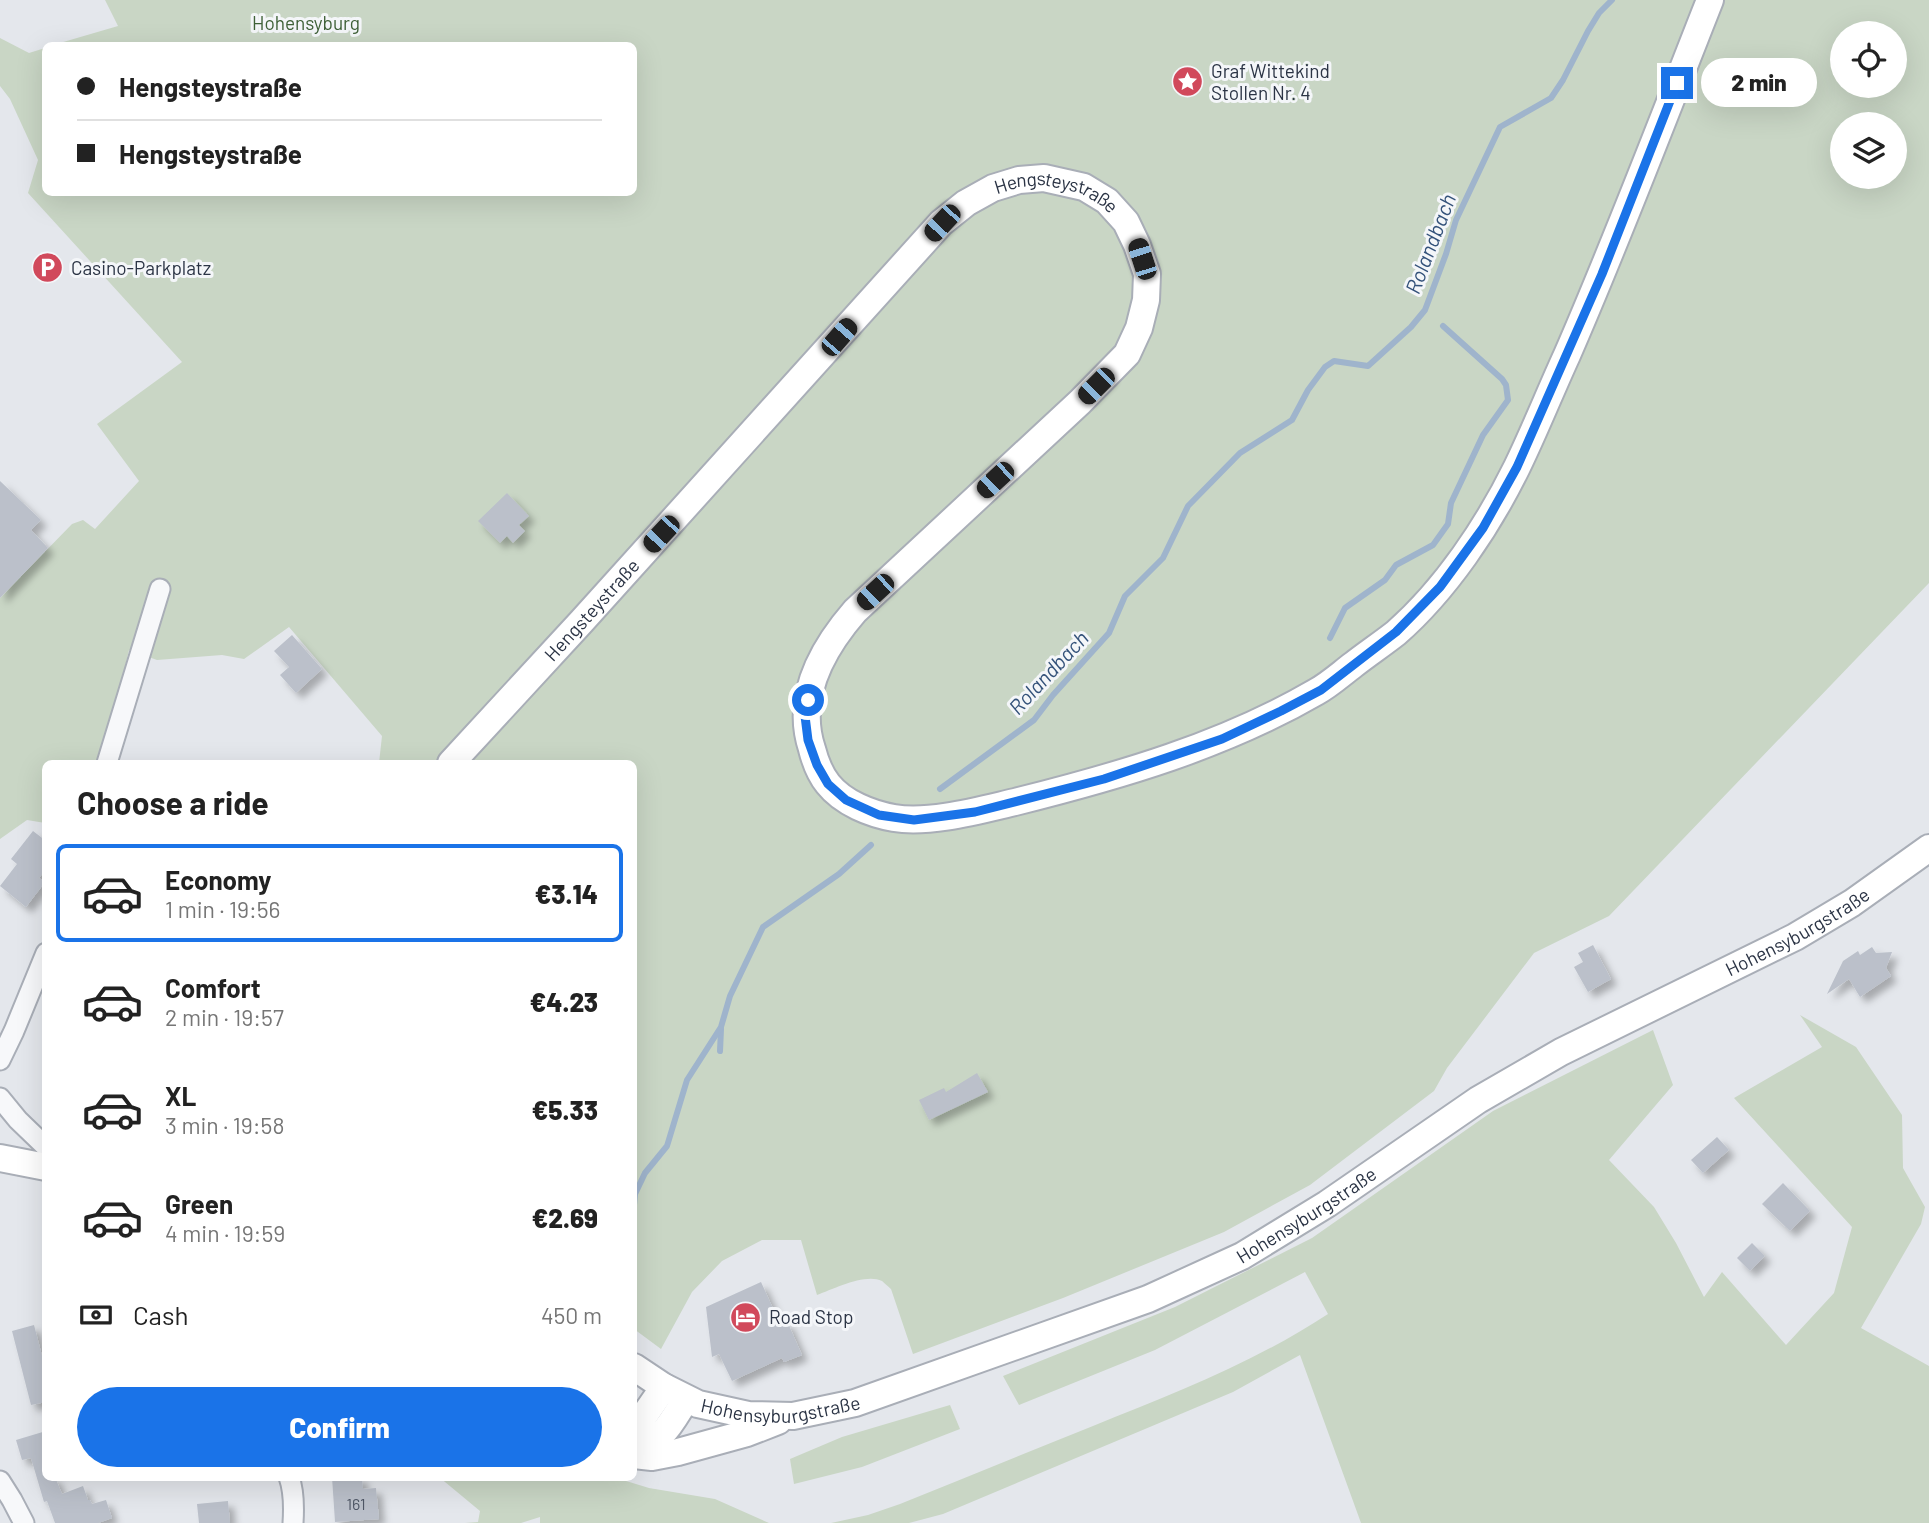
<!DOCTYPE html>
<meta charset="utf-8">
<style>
body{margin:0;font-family:Barlow,sans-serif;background:#f6f6f6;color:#222;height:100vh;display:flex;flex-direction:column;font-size:26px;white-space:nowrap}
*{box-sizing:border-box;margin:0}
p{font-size:23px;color:#767676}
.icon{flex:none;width:38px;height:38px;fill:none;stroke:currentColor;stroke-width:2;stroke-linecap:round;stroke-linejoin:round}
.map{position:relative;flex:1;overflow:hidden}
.panel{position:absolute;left:42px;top:760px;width:595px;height:721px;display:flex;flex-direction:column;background:#fff;border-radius:10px;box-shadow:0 7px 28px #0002}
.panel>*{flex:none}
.hud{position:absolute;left:42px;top:42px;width:595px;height:154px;border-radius:10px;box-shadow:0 7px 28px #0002;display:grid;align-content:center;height:154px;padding:0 35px;background:#fff}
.buttons{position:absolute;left:1830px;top:21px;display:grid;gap:14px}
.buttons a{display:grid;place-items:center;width:77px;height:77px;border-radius:50%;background:#fff;box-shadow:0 7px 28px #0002;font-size:35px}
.end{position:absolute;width:32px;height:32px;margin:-16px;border:9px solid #1a73e8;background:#fff;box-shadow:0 0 0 4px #fff}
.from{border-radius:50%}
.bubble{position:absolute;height:49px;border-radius:24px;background:#fff;box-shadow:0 7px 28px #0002;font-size:23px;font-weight:800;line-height:49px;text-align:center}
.car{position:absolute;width:21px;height:42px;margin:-21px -10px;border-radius:9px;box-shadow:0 0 5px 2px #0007;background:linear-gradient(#222 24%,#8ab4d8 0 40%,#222 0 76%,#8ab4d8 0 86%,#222 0)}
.hud b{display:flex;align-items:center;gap:24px;height:66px;font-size:26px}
.hud b+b{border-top:2px solid #e0e0e0}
.hud i{width:18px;height:18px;background:#222}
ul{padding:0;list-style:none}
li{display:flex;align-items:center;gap:21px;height:98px;margin:0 14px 10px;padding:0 21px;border:4px solid transparent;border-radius:10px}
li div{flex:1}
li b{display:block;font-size:26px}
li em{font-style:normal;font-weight:800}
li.selected{border-color:#1a73e8}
li>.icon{width:63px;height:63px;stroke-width:1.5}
h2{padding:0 35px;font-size:32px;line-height:84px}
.pay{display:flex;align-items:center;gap:18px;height:77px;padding:0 35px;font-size:26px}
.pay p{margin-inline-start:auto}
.cta{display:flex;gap:14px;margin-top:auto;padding:14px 35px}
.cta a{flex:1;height:80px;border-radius:42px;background:#1a73e8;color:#fff;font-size:28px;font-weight:800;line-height:80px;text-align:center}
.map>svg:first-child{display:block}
.green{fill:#c9d6c5;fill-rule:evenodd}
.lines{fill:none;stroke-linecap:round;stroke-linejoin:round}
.stream{stroke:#9fb4cc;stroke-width:6}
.building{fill:#bbc0ca;filter:url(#shadow)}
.street-casing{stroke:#a9aeb7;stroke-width:23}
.secondary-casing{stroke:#a9aeb7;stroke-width:30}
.street{stroke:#f7f8fa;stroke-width:19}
.secondary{stroke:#fff;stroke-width:26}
.route{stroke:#1a73e8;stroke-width:9}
.labels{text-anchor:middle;stroke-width:6;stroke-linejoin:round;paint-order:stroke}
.number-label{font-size:16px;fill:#4f5766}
.park-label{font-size:19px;fill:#3f6138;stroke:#f4f6f9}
.poi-label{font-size:19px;fill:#2b3445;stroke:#f4f6f9;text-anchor:start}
.street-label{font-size:19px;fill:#2b3445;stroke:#f4f6f9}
.water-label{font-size:21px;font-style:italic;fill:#34527a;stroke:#f4f6f9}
</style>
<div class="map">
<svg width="1929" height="1523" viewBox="0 0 1929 1523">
<defs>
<filter id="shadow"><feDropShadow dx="6" dy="6" stdDeviation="3.5" flood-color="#0004"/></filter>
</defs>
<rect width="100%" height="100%" fill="#e4e7ec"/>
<g class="green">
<path d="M105 0H1929V583L1609 916 1534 953 1447 1068 1434 1091 1310 1185 1224 1232 1063 1298 913 1354 891 1289C890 1288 883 1282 882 1281 865 1273 834 1289 817 1295L801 1240H762L722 1261 692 1292 661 1349 634 1329V763H379L382 736 289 627 244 659 222 655 157 660 129 650 102 763H46L45 823 27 820 0 839V598L72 524 83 520 95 529 139 481 97 424 182 362 28 193 38 160 10 99 0 86V38L29 53 45 48 46 192H634V46L53 45 118 26ZM1843 33H1895V86H1843ZM1843 124H1895V177H1843Z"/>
<path d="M1800 1015 1856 1047 1902 1115 1903 1168 1925 1207 1921 1224 1861 1328 1929 1366V1523H1361L1300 1355 1233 1392 943 1514 909 1523H831L868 1515 900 1504C964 1478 1028 1452 1093 1426 1173 1394 1255 1362 1328 1314L1305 1272 1155 1350 1019 1405 1003 1376 1175 1307 1312 1238 1493 1111 1653 1030 1673 1085 1609 1160 1654 1207 1676 1243 1704 1297 1722 1272 1786 1345 1834 1293 1852 1227 1734 1098 1822 1047Z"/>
<polygon points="950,1405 960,1429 862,1467 794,1484 790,1459 842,1437"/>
<polygon points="439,1477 613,1477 649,1488 715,1499 769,1523 540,1523 540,1517 521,1523 465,1523 478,1522 480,1511"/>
</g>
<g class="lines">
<g class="stream">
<polyline points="1330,638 1345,608 1385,580 1396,565 1433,545 1448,524 1451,503 1483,435 1508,400 1506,385 1502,379 1443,326"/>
<polyline points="940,789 1034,720 1053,695 1109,633 1125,596 1163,558 1188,506 1240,453 1292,420 1308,390 1325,367 1334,361 1368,366 1411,327 1425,310 1446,254 1456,220 1500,127 1551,98 1563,80 1588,31 1599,13 1612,0"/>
<polyline points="720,1051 721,1029"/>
<polyline points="634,1205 635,1194 645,1173 667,1146 687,1080 721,1027 730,996 763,927 839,874 871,845"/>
</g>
</g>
<g class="building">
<polygon points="0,481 41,520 31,530 48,548 0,598"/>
<polygon points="507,493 529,516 519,525 525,531 513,543 507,536 500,543 478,521"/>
<polygon points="292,635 322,669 296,693 280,675 289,667 274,651"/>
<polygon points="33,831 46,841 46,869 39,878 45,882 26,907 0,886 17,864 11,859"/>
<polygon points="1593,945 1611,979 1588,992 1574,967 1583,962 1578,953"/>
<polygon points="1872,947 1876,953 1892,952 1886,968 1891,976 1860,997 1849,979 1827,994 1843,961 1858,951 1860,955"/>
<polygon points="977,1073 988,1092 929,1120 919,1100 944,1088 946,1092"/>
<polygon points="1717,1137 1729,1150 1703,1173 1691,1160"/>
<polygon points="1783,1183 1810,1211 1790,1231 1762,1204"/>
<polygon points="1752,1243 1765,1256 1750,1271 1737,1258"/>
<polygon points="761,1282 780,1324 787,1321 802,1355 784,1362 782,1358 732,1381 719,1354 712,1357 706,1307"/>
<polygon points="34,1325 42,1356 46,1355 46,1402 31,1405 12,1331"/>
<polygon points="46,1431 46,1477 55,1477 62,1494 83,1486 88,1500 90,1500 92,1504 106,1500 112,1518 98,1523 55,1523 47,1501 44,1502 31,1458 22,1460 16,1440"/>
<polygon points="332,1477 362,1477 363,1489 376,1488 379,1519 335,1522"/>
<polygon points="228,1501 230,1523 199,1523 197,1504"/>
</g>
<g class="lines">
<defs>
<g id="street">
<polyline points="107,763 160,589"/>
<polyline points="0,1060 14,1031 46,953"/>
<polyline points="0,1098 18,1120 46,1147"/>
<path d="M289 1477C294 1491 294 1508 293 1523"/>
<polyline points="0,1481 12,1500 24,1523"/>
</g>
<g id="secondary">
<path id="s1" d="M451 763 582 621 941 223 966 203 993 188 1019 180 1044 178 1084 187 1107 201 1126 222 1137 245 1147 274 1146 300 1139 328 1127 354 1080 402 855 611C822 649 795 698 812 749 815 761 820 774 828 784 843 803 871 814 894 818 930 824 980 810 1015 802 1119 776 1223 746 1316 692 1329 685 1341 674 1353 665 1367 654 1382 644 1396 633 1446 589 1488 526 1517 467 1535 430 1550 392 1567 355 1618 238 1663 119 1710 0"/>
<polyline points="0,1158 46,1167"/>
<path id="s2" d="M634 1367 664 1387 698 1404 748 1415 793 1416 855 1403 1148 1299 1242 1256 1327 1204 1478 1100 1561 1052 1795 937 1852 903 1929 848"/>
<polyline points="634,1428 639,1423 664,1387"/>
<path d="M634 1450C667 1435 667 1429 686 1399"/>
<polyline points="634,1455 652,1457 678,1452 747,1433 778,1421"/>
</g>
</defs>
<use href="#street" class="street-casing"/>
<use href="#secondary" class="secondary-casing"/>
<use href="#street" class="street"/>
<use href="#secondary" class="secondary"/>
</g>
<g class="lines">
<polyline class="route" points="808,700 805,716 808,740 817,765 828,784 846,800 879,815 914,820 975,812 1104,779 1222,739 1281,711 1321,690 1396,632 1440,587 1483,528 1517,467 1602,274 1677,83"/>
</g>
<defs>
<symbol id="sight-disc" viewBox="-11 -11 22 22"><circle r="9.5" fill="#d1495b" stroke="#f4f6f9"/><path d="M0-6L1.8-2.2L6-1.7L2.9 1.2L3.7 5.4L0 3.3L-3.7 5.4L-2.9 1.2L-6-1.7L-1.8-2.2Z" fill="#fff"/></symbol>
<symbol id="parking-disc" viewBox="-11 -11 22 22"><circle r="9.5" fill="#d1495b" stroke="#f4f6f9"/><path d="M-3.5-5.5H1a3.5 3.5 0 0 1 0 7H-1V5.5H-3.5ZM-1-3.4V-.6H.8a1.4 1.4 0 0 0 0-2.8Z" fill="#fff"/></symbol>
<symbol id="hotel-disc" viewBox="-11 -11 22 22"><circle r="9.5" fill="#d1495b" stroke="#f4f6f9"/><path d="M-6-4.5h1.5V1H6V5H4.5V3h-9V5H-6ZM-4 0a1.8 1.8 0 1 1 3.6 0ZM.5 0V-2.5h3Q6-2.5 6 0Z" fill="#fff"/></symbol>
</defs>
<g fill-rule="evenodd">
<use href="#sight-disc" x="1170" y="64" width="35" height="35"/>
<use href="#parking-disc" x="30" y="250" width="35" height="35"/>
<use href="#hotel-disc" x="728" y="1300" width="35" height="35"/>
</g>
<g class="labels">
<g class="number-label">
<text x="356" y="1510">161</text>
</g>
<g class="park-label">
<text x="306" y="30">Hohensyburg</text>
</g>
<g class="poi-label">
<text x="1211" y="78">Graf Wittekind<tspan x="1211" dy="22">Stollen Nr. 4</tspan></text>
<text x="71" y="275">Casino-Parkplatz</text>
<text x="769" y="1324">Road Stop</text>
</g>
<g class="street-label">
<text dy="7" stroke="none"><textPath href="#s1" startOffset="859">Hengsteystraße</textPath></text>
<text dy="7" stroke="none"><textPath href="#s1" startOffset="208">Hengsteystraße</textPath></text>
<text dy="7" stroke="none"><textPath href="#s2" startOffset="1292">Hohensyburgstraße</textPath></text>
<text dy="7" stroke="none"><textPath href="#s2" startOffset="724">Hohensyburgstraße</textPath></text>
<text dy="7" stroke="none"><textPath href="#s2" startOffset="158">Hohensyburgstraße</textPath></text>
</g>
<g class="water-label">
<text transform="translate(1431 244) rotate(-69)" y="7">Rolandbach</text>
<text transform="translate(1049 673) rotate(-47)" y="7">Rolandbach</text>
</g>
</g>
</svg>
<div class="buttons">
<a><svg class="icon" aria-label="locate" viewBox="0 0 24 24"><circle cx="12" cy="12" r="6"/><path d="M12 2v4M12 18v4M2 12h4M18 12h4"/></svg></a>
<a><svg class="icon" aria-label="layers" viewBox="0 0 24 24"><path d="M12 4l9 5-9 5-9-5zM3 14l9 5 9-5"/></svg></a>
</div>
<i class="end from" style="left:808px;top:700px"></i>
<i class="end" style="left:1677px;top:83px"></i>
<div class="bubble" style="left:1701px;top:58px;width:116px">2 min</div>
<i class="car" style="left:942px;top:223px;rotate:223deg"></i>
<i class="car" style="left:1142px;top:259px;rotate:342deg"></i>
<i class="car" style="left:839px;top:337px;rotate:41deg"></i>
<i class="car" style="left:1096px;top:386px;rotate:225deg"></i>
<i class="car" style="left:995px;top:480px;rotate:227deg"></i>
<i class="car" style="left:661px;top:534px;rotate:223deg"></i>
<i class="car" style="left:875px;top:592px;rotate:227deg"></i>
<div class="hud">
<b><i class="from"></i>Hengsteystraße</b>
<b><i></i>Hengsteystraße</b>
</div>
<section class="panel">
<h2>Choose a ride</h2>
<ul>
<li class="selected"><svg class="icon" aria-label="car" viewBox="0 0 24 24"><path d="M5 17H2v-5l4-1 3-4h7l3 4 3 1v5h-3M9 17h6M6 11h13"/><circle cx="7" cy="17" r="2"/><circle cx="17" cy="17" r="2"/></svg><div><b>Economy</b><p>1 min · 19:56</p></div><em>€3.14</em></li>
<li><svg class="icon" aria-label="car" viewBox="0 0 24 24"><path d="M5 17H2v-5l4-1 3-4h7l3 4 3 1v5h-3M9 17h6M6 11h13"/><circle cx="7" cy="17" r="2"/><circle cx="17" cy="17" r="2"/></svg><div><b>Comfort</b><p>2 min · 19:57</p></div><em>€4.23</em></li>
<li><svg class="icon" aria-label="car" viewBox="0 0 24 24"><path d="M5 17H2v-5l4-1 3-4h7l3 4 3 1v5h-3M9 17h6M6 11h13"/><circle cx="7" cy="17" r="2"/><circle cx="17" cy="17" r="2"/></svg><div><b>XL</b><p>3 min · 19:58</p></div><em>€5.33</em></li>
<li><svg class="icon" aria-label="car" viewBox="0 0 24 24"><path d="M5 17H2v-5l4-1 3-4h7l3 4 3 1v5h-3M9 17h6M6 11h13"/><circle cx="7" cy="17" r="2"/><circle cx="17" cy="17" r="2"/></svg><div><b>Green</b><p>4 min · 19:59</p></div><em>€2.69</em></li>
</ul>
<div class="pay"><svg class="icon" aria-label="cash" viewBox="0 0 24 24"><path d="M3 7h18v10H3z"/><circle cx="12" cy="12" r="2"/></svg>Cash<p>450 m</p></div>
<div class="cta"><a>Confirm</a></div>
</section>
</div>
